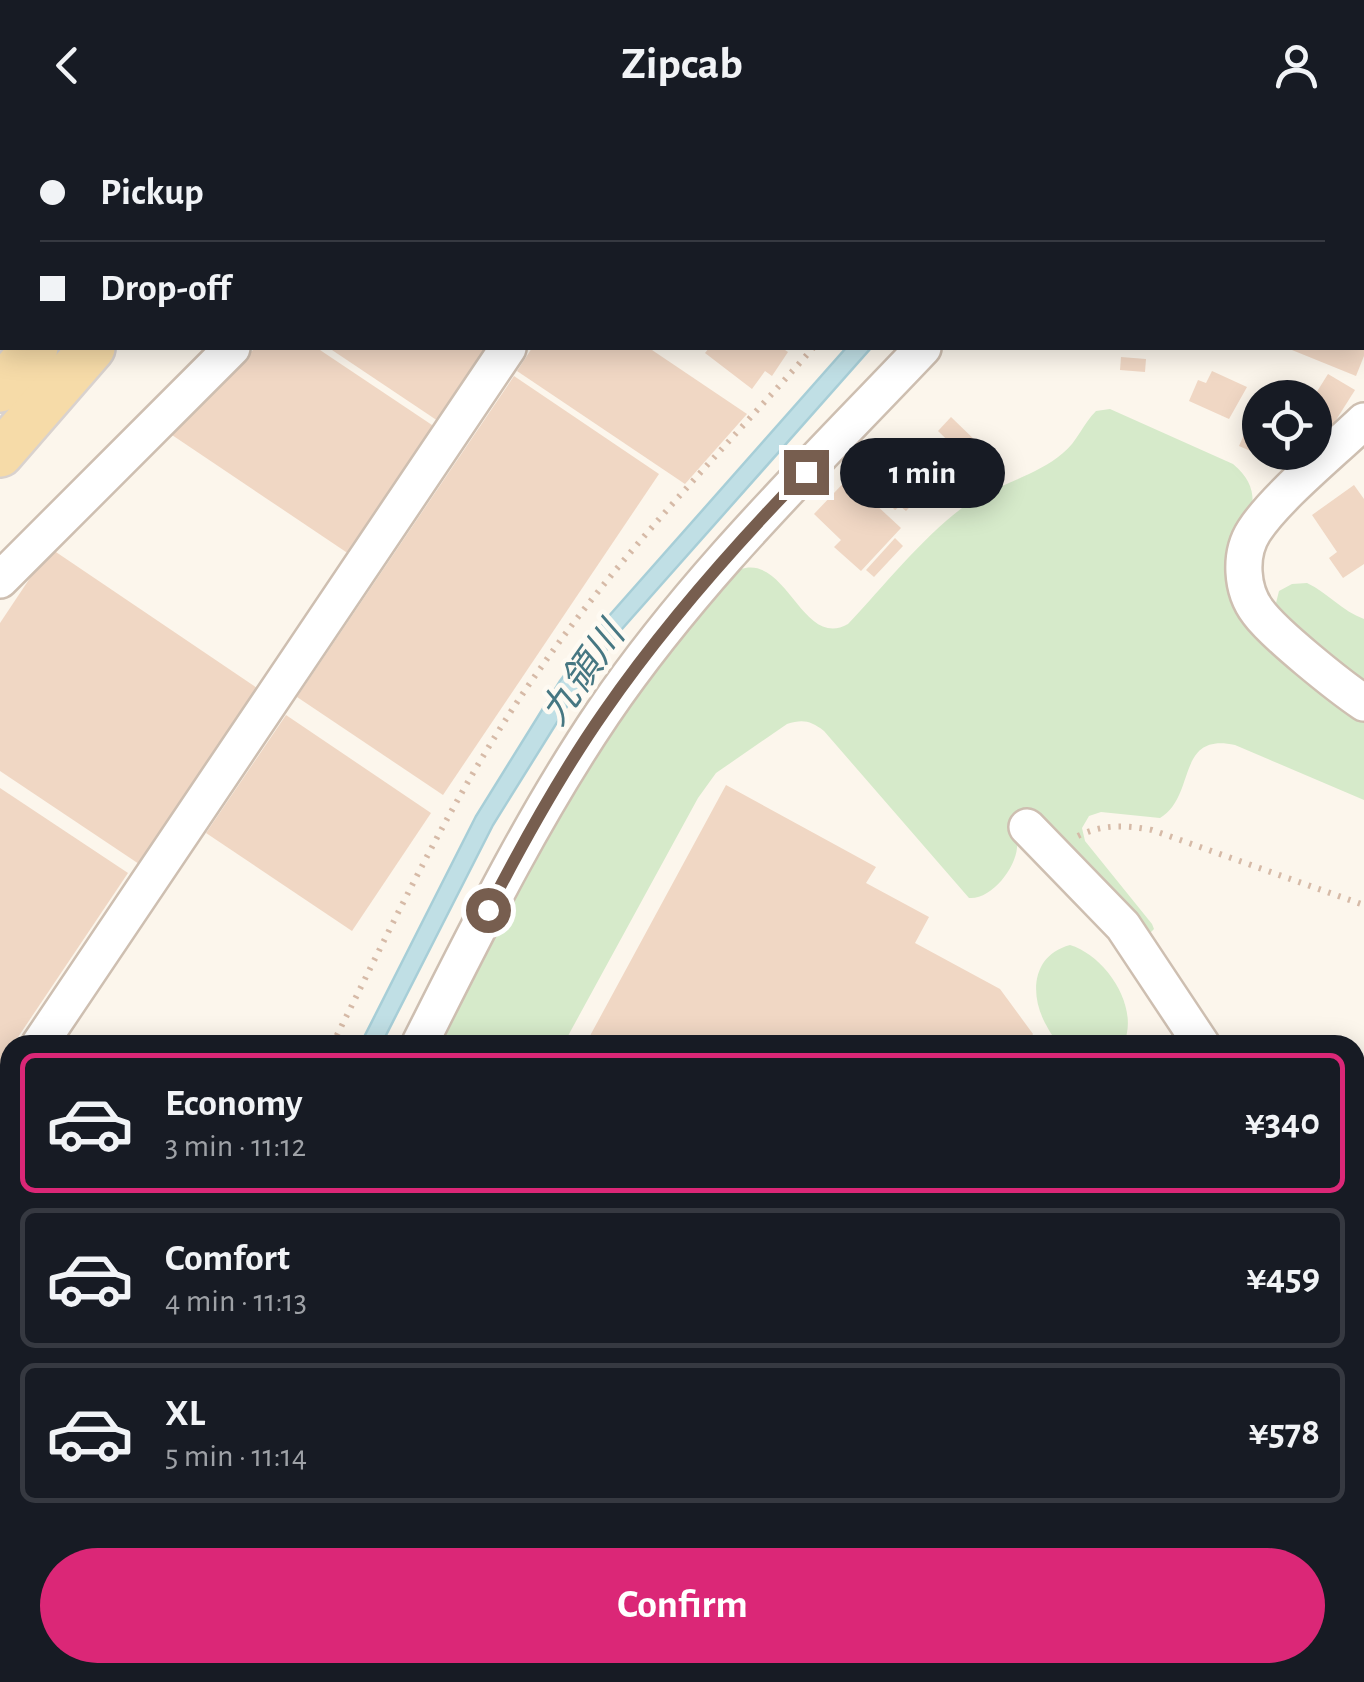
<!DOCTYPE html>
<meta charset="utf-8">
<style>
body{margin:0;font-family:"Alegreya Sans","Noto Sans JP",sans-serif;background:#242831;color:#f1f3f6;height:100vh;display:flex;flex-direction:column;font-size:38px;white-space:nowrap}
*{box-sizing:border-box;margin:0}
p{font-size:32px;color:#9ea1a6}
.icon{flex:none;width:55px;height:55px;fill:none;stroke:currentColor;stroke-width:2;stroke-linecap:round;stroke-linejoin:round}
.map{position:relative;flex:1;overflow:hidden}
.panel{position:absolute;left:0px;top:905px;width:1365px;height:648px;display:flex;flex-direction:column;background:#171b24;border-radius:30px 30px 0 0;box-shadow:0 5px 25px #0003}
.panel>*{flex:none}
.guide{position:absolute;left:0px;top:0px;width:1365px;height:220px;box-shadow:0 5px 25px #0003;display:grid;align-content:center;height:220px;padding:0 40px;background:#171b24}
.controls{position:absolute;left:1242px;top:250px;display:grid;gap:20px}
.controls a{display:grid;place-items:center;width:90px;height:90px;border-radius:50%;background:#171b24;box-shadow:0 5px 25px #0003;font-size:50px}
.end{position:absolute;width:45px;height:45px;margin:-22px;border:12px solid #775e4f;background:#fff;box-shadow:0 0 0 5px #fff}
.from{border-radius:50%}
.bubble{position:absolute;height:70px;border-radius:35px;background:#171b24;box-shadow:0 5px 25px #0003;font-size:32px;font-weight:600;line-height:70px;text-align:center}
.guide b{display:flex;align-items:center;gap:35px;height:95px;font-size:38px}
.guide b+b{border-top:2px solid #363941}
.guide i{width:25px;height:25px;background:#f1f3f6}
ul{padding:18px 0 0;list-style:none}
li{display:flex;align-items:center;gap:30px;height:140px;margin:0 20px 15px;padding:0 20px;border:5px solid #363941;border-radius:15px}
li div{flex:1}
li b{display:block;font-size:38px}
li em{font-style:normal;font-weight:600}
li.current{border-color:#db2777}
li>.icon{width:90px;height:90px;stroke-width:1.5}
.button{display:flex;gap:20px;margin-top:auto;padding:20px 40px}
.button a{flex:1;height:115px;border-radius:60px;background:#db2777;color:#fff;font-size:40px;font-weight:600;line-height:115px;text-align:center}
header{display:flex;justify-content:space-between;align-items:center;height:130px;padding:0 40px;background:#171b24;font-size:45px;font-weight:600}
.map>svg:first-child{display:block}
.green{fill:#d6eaca}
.water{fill:#c0dfe5;stroke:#a7ced7;stroke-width:2.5}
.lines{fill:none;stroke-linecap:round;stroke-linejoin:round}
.stream{stroke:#a7ced7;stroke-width:10}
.building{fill:#f0d7c4}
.minor-casing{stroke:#cebfb1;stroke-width:40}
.major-casing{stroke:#d9d2ce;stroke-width:50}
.path{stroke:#d6baa7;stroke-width:6;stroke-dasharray:2.5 8;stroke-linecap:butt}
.minor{stroke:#fff;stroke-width:35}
.major{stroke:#f6dba8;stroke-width:45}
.route{stroke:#775e4f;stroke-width:12}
.labels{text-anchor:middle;stroke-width:9;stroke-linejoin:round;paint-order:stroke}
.water-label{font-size:38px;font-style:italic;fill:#467782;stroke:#fefaf2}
</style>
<header><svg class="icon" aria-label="back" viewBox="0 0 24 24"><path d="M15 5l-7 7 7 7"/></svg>Zipcab<svg class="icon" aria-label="person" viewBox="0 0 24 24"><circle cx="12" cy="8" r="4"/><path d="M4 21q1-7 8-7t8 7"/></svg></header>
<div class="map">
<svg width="1364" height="1552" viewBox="0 0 1364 1552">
<rect width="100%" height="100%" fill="#fcf6ec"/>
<g class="green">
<path d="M1110 279 1233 334C1269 364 1247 392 1233 429L1364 586V670L1235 615C1175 602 1197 666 1160 688L1101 682 1089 686 1082 698 1085 711 1152 794 1154 799 1147 806 1016 693C1017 701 1018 710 1017 718 1015 739 991 770 969 768L824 601C811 591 803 589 787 594L716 643 698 668 563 915H436L536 719 616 590 729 445C785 408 799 522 848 494 885 455 919 411 962 378 992 355 1034 348 1063 323 1077 312 1083 294 1096 281Z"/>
<path d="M1307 453C1328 463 1342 481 1364 489V561L1275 477 1279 461 1292 454Z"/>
<path d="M1070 815C1106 826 1141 878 1123 915 1106 915 1074 921 1059 912 1052 907 1049 900 1045 893 1029 862 1033 825 1070 815Z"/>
<polygon points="159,1543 284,1543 281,1552 157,1552"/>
</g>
<polygon class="water" points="846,218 871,218 622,499 576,562 493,695 381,915 360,915 476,686 560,551 608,487"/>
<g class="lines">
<g class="stream">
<polyline points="427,2 429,0"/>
<polyline points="1314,1542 1318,1552"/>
<polyline points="754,1552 757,1542"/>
</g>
</g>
<g class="building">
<polygon points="255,218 317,218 435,297 349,424 169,303"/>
<polygon points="329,218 488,218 438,291"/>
<polygon points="532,218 649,218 747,284 685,354 517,241"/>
<polygon points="709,218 782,218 788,222 772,246 765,241 752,259 705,223"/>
<polygon points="1287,218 1364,218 1364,226 1356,246"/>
<polygon points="1121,227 1146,229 1145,242 1120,240"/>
<polygon points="1212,241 1247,257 1229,289 1189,271 1198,250 1206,253"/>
<polygon points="1328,244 1355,260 1331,298 1315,288 1313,268"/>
<polygon points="514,246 659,344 443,665 297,567"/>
<polygon points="1260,269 1260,322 1291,322 1285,336 1239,316"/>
<polygon points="951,287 982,317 969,331 938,301"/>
<polygon points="918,314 945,340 906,381 900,376 895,380 886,371 896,361 884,350"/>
<polygon points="854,342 868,354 861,361 901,398 861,441 834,417 841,410 814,384"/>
<polygon points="1354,355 1364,369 1364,434 1343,448 1329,428 1337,422 1312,385"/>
<polygon points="895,408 903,416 874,447 866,440"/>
<polygon points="50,418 260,560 142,736 0,641 0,493"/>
<polygon points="286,585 431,683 352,801 206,703"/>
<polygon points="726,655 876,737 866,753 929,787 915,813 1000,859 1033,904 1027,915 585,915"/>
<polygon points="0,658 128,743 0,934"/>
<polygon points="0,1093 10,1096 10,1247 0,1244"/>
<polygon points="0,1268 10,1270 10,1434 0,1431"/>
<polygon points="0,1454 10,1457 10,1542 35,1542 32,1552 0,1552"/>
<polygon points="305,1542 622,1542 619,1552 302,1552"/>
<polygon points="897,1542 1022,1542 1026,1552 900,1552"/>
<polygon points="1044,1542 1178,1542 1182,1552 1048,1552"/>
</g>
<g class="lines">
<defs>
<g id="minor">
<polyline points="555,0 559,2"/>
<polyline points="447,2 450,0"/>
<polyline points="720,2 722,0"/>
<polyline points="1126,2 1128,0"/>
<polyline points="1362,148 1364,149"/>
<path d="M1364 291C1333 321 1276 367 1254 401 1239 424 1241 460 1258 482 1275 505 1339 556 1364 573"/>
<polyline points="0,450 232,218"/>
<polyline points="1027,697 1123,796 1202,915"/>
<polyline points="39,915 508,218"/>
<path d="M419 915C476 802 532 688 603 583 694 449 812 335 923 218"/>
<polyline points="0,974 10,959"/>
<polyline points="0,1021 10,1026"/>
<polyline points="1355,1052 1364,1035"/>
<polyline points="1355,1179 1364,1201"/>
<polyline points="1349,1542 1352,1552"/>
<polyline points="143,1552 144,1542"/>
<polyline points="789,1552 796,1542"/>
</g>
<g id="major">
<polyline points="226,2 228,0"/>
<polyline points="291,2 293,0"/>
<polyline points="0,259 35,218"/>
<polyline points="0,324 92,218"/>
</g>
</defs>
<use href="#minor" class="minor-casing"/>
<use href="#major" class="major-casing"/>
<g class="path">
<polyline points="1270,2 1271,0"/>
<path d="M1078 706C1102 694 1126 695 1152 700L1364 775"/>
<path d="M332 915C397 786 458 653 542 536 622 422 721 322 813 218"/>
<polyline points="57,1552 60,1542"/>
</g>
<use href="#minor" class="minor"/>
<use href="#major" class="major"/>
</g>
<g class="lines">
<path class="route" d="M488 780C523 712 560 645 604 582 664 495 733 417 806 342"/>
</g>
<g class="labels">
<g class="water-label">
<text transform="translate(582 543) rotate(-55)" y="13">九領川</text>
</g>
</g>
</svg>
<div class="controls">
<a><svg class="icon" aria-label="locate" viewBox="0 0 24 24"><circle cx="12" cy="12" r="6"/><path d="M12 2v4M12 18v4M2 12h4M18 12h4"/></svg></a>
</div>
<i class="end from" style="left:488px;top:780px"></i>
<i class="end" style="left:806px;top:342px"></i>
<div class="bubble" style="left:840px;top:308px;width:165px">1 min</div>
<div class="guide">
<b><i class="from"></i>Pickup</b>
<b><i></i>Drop-off</b>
</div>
<section class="panel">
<ul>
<li class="current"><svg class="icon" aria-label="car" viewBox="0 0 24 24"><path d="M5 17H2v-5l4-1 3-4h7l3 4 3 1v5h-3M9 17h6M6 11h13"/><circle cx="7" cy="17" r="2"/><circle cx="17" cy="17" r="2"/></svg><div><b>Economy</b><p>3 min · 11:12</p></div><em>¥340</em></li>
<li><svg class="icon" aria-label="car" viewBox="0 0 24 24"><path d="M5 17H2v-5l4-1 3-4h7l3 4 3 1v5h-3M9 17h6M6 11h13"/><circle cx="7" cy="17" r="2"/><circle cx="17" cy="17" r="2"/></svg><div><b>Comfort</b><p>4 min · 11:13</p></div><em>¥459</em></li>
<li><svg class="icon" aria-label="car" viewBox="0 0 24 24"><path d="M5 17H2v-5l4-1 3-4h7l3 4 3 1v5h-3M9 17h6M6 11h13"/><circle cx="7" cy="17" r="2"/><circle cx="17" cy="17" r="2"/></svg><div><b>XL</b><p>5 min · 11:14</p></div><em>¥578</em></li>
</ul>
<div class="button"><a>Confirm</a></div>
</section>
</div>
